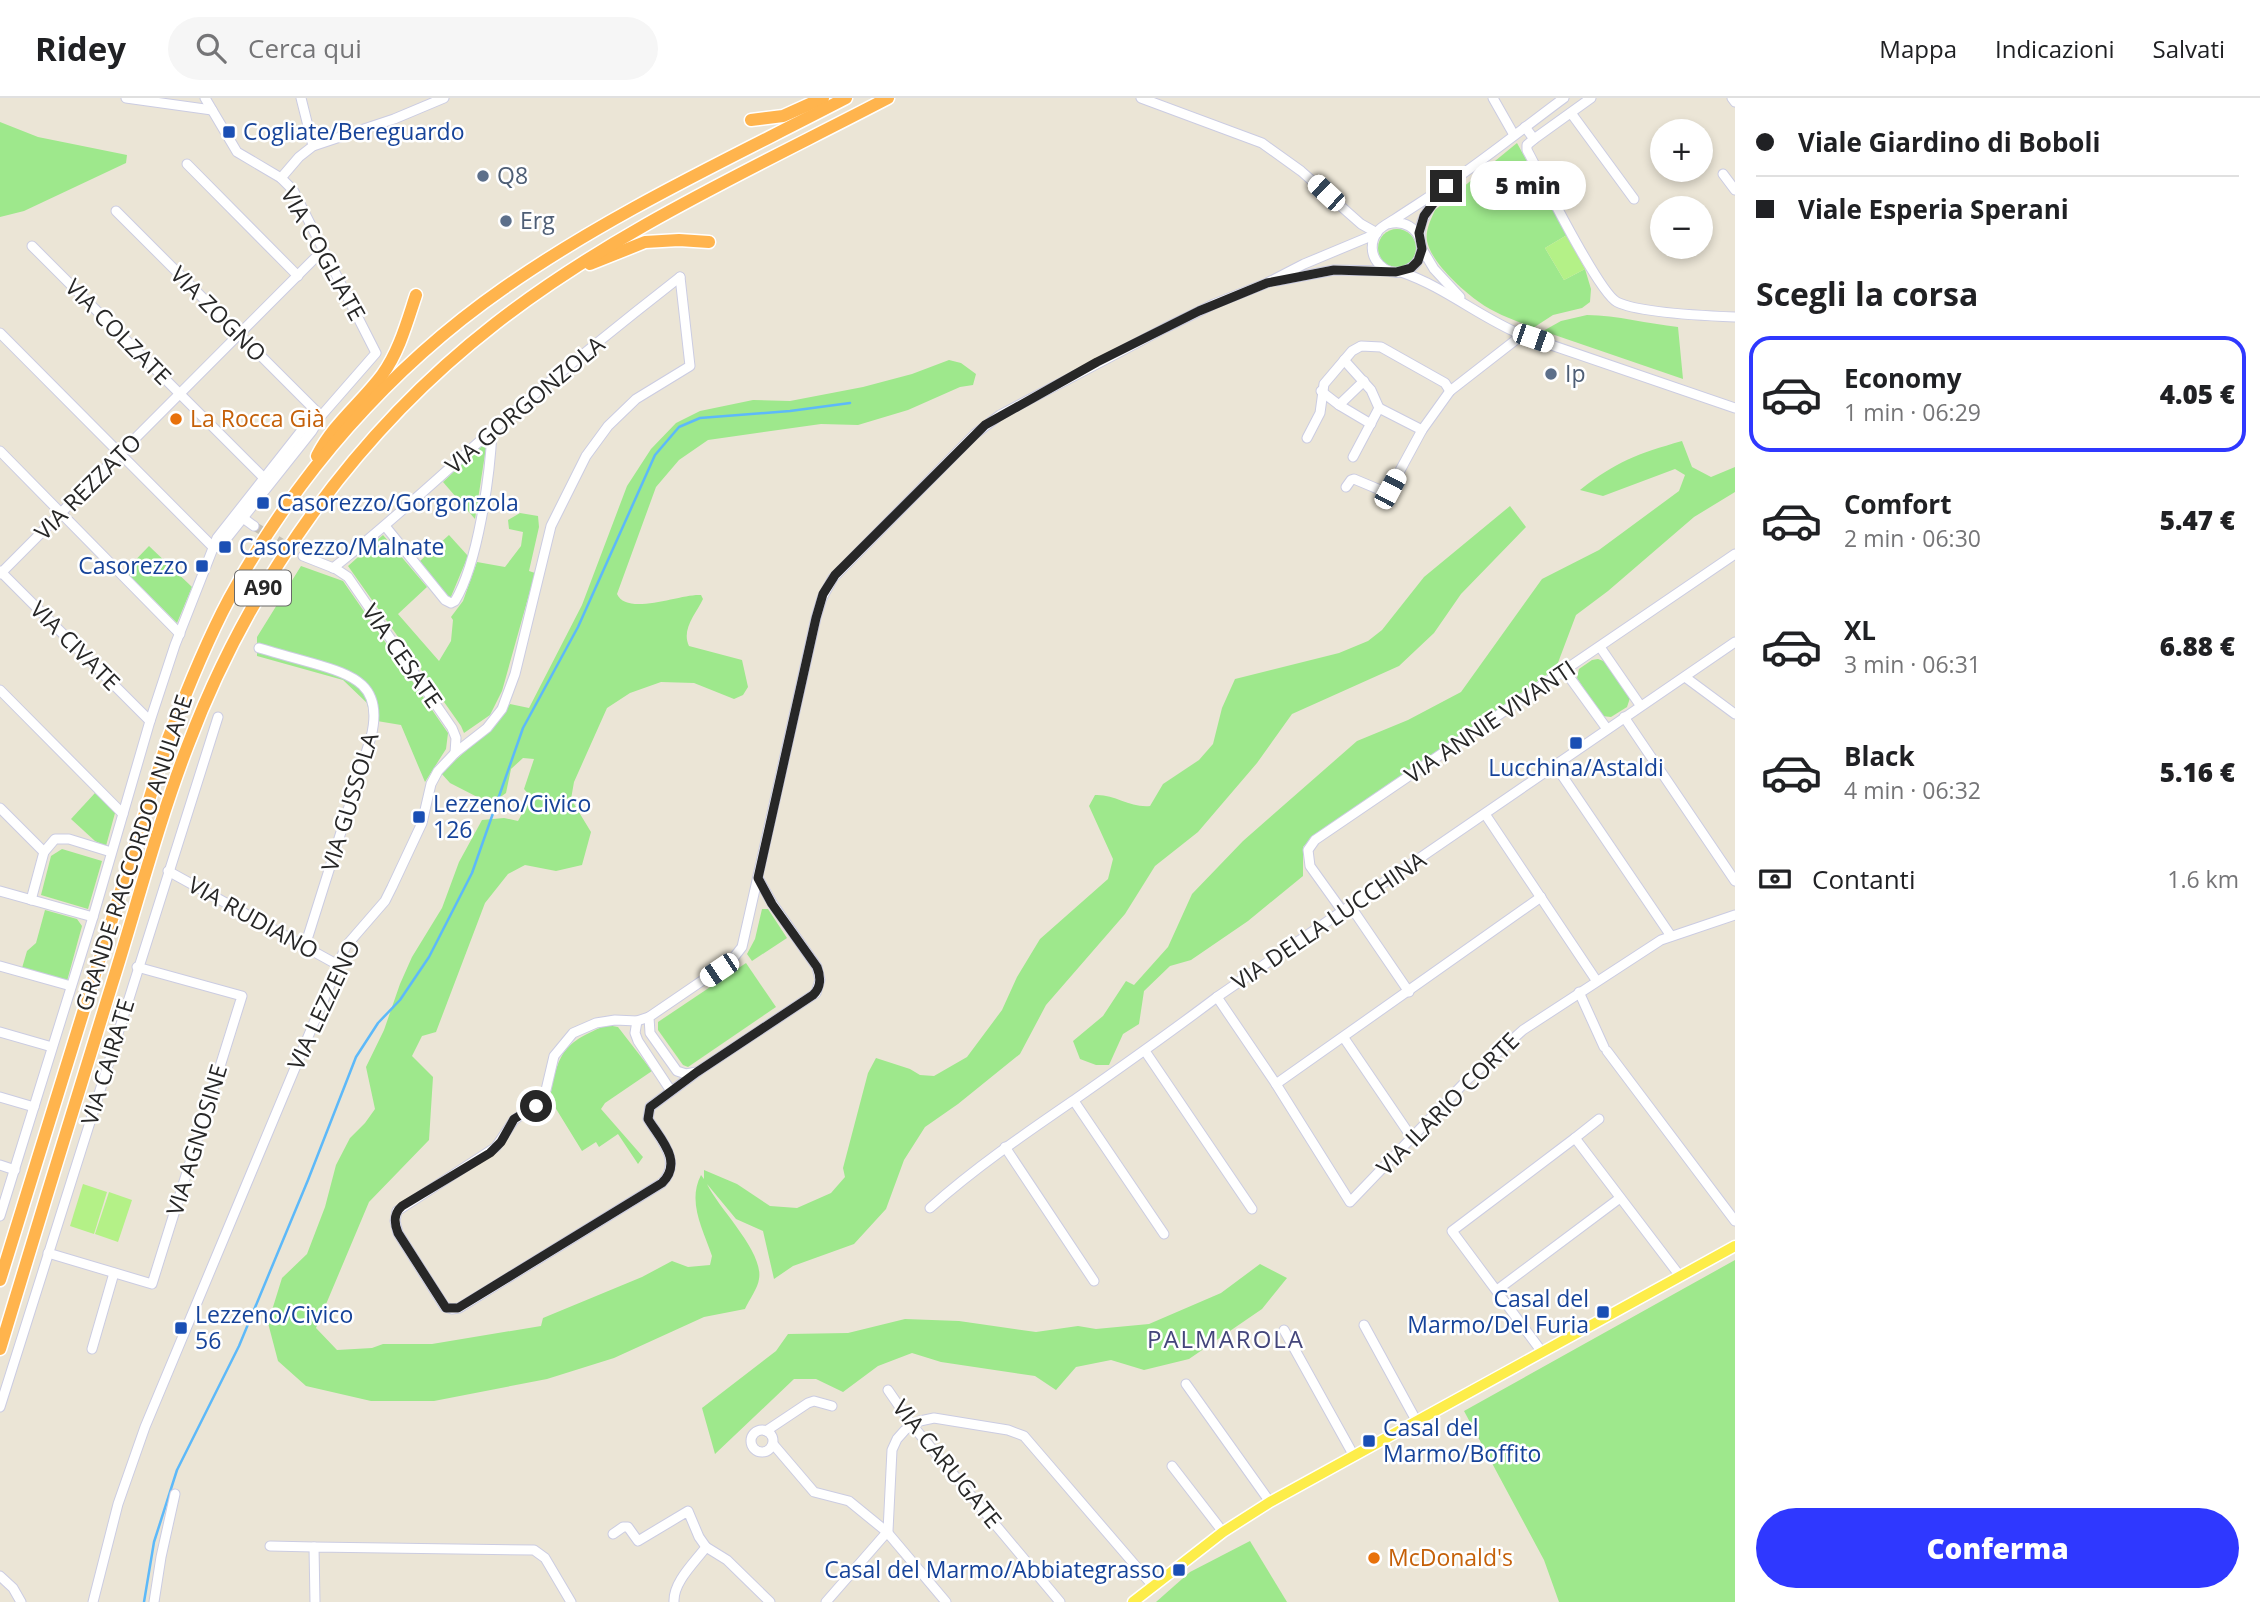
<!DOCTYPE html>
<html lang="it">
<meta charset="utf-8">
<style>
body{margin:0;font-family:"Open Sans",sans-serif;background:#f6f6f6;color:#202124;height:100vh;display:flex;flex-direction:column;font-size:26px;white-space:nowrap}
*{box-sizing:border-box;margin:0}
p{font-size:23px;color:#757577}
.icon{flex:none;width:38px;height:38px;fill:none;stroke:currentColor;stroke-width:2;stroke-linecap:round;stroke-linejoin:round}
.map{position:relative;flex:1;overflow:hidden}
.details{display:flex;flex-direction:column;background:#fff;width:525px}
.details>*{flex:none}
.top-card{display:grid;align-content:center;height:154px;padding:0 21px;background:#fff}
.tools{position:absolute;left:1650px;top:21px;display:grid;gap:14px}
.tools a{display:grid;place-items:center;width:63px;height:63px;border-radius:50%;background:#fff;box-shadow:0 4px 10px #0003;font-size:35px}
.end{position:absolute;width:32px;height:32px;margin:-16px;border:9px solid #272727;background:#fff;box-shadow:0 0 0 4px #fff}
.from{border-radius:50%}
.bubble{position:absolute;height:49px;border-radius:24px;background:#fff;box-shadow:0 4px 10px #0003;font-size:23px;font-weight:800;line-height:49px;text-align:center}
.car{position:absolute;width:21px;height:42px;margin:-21px -10px;border-radius:9px;box-shadow:0 0 5px 2px #0007;background:linear-gradient(#fff 24%,#345 0 40%,#fff 0 76%,#345 0 86%,#fff 0)}
.top-card b{display:flex;align-items:center;gap:24px;height:66px;font-size:26px}
.top-card b+b{border-top:2px solid #e0e0e0}
.top-card i{width:18px;height:18px;background:#202124}
ul{padding:0;list-style:none}
li{display:flex;align-items:center;gap:21px;height:116px;margin:0 14px 10px;padding:0 7px;border:4px solid transparent;border-radius:21px}
li div{flex:1}
li b{display:block;font-size:26px}
li em{font-style:normal;font-weight:800}
li.selected{border-color:#2f38ff}
li>.icon{width:63px;height:63px;stroke-width:1.5}
h2{padding:0 21px;font-size:32px;line-height:84px}
.pay{display:flex;align-items:center;gap:18px;height:77px;padding:0 21px;font-size:26px}
.pay p{margin-inline-start:auto}
.cta{display:flex;gap:14px;margin-top:auto;padding:14px 21px}
.cta a{flex:1;height:80px;border-radius:42px;background:#2f38ff;color:#fff;font-size:28px;font-weight:800;line-height:80px;text-align:center}
header{display:flex;align-items:center;gap:42px;box-sizing:border-box;height:98px;padding:0 35px;background:#fff;border-bottom:2px solid #e0e0e0}
header strong{font-size:33px}
nav{display:flex;gap:38px;margin-inline-start:auto;font-size:24px}
.search{width:490px;height:63px;background:#f6f6f6;display:flex;align-items:center;gap:18px;box-sizing:border-box;padding:0 24px;border-radius:38px;color:#757577;font-size:26px}
main{display:flex;flex:1;min-height:0}
.map>svg:first-child{display:block}
.green{fill:#9ee88c}
.pitch{fill:#b4f187}
.lines{fill:none;stroke-linecap:round;stroke-linejoin:round}
.stream{stroke:#5db9f9;stroke-width:2.5}
.minor-tunnel{stroke:#c4bfb3;stroke-width:9;stroke-dasharray:9 4.5;stroke-linecap:butt}
.minor-casing{stroke:#cbcce2;stroke-width:11}
.major-casing{stroke:#fff;stroke-width:13}
.highway-casing{stroke:#fff;stroke-width:15}
.minor{stroke:#fff;stroke-width:9}
.major{stroke:#fded4a;stroke-width:10}
.highway{stroke:#ffb44d;stroke-width:12}
.route{stroke:#272727;stroke-width:9}
.transit-dot{fill:#1a4fb4;stroke:#fff;stroke-width:2.5}
.service-dot{fill:#5c6f8a;stroke:#fff;stroke-width:2.5}
.food-dot{fill:#e8710a;stroke:#fff;stroke-width:2.5}
.labels{text-anchor:middle;stroke-width:5;stroke-linejoin:round;paint-order:stroke}
.shield{fill:#fff;stroke:#686868;stroke-width:2}
.shield-label{font-size:21px;font-weight:bold;fill:#272727}
.transit-label{font-size:23px;fill:#164399;stroke:#fff;text-anchor:start}
.service-label{font-size:23px;fill:#4e5e75;stroke:#fff;text-anchor:start}
.street-label{font-size:23px;fill:#272727;stroke:#fff}
.food-label{font-size:23px;fill:#c56008;stroke:#fff;text-anchor:start}
.neighbourhood-label{font-size:24px;letter-spacing:2px;fill:#44467b;stroke:#fff}
</style>
<header>
<strong>Ridey</strong>
<div class="search"><svg class="icon" aria-label="search" viewBox="0 0 24 24"><circle cx="10" cy="10" r="6"/><path d="M15 15l6 6"/></svg>Cerca qui</div>
<nav><a>Mappa</a><a>Indicazioni</a><a>Salvati</a></nav>
</header>
<main>
<div class="map">
<svg width="1735" height="1504" viewBox="0 0 1735 1504">
<rect width="100%" height="100%" fill="#ebe5d6"/>
<g class="green">
<polygon points="0,24 38,39 127,57 126,65 24,113 0,119"/>
<path d="M1517 45 1567 137 1545 150 1564 182 1585 171 1591 191 1590 204 1582 210 1553 217 1533 230C1515 222 1495 216 1479 204 1462 192 1431 164 1427 143 1425 133 1431 121 1435 112Z"/>
<circle cx="1397" cy="150" r="19"/>
<path d="M1587 217C1617 217 1648 226 1678 229L1683 281 1543 233 1561 223Z"/>
<path d="M949 262 961 265 976 276 973 287 960 289 908 312 858 327 821 326 708 342 679 362 656 389 617 496C627 519 682 495 701 497L703 501C696 516 681 531 689 548L742 562 748 589 743 597 734 601 694 585 661 584 630 595 607 610 574 684 571 701 591 734 582 767 556 773 525 767 508 776 485 805 436 934 422 938 412 958 433 979 429 1042 369 1104 316 1230 337 1252 372 1250 383 1246H432L541 1228 543 1220 642 1179 672 1163 688 1169 710 1167 712 1158C703 1131 687 1104 701 1077L704 1081V1072L737 1086 770 1108 797 1110 831 1095 845 1079 843 1070 868 975 876 960 910 971 920 977 934 978 967 959 1002 912 1017 879 1040 841 1108 781 1113 761 1089 708 1095 697C1115 696 1130 710 1150 708L1163 686 1199 662 1213 646 1222 610 1235 581 1339 555 1368 543 1382 532 1424 479 1510 408 1526 429 1461 496 1434 535 1399 568 1292 616 1257 665 1198 734 1155 768 1125 816 1046 907 1020 956 958 1006 925 1029 904 1062 886 1111 854 1146 793 1168 774 1181 763 1133 736 1121 707 1086C719 1111 764 1154 759 1181 758 1190 749 1202 745 1211L704 1219 614 1260 547 1281 434 1303H371L306 1288 278 1263 268 1225 282 1180 307 1156 325 1109 336 1067 350 1040 365 1025 375 1011 366 969 384 932 400 886 412 859 442 810 459 764 482 722 504 720 518 723 531 699 524 691 534 661 523 660 511 671 506 695 491 706 450 685 441 675 493 629 510 606 529 610 582 507 627 388 651 351 676 325 700 313 753 302 790 303 863 289 912 276Z"/>
<polygon points="487,343 475,421 443,384"/>
<path d="M1682 343 1692 369 1711 379 1735 369V394L1694 419 1608 493 1576 517 1556 570 1410 674 1311 741 1303 749V778L1248 823 1191 862 1170 868 1144 893 1139 926 1123 936 1109 967H1096L1080 961 1073 943 1103 918 1126 883 1134 887 1168 849 1192 796 1243 743 1357 643 1408 622 1461 594 1542 481 1599 452 1679 393 1685 377 1675 371 1603 398 1580 392C1617 363 1637 356 1682 343Z"/>
<polygon points="520,415 538,418 539,429 529,473 535,475 502,593 490,617 464,635 461,628 348,468 383,437 427,489 398,516 439,563 451,543 453,522 451,519 463,503 477,464 505,469 521,448 523,434 509,431 508,422"/>
<polygon points="449,437 468,458 450,501 420,463"/>
<polygon points="149,448 192,489 177,525 125,473"/>
<polygon points="301,468 343,483 448,635 446,651 425,684 401,627 371,622 367,605 343,582 257,558 257,539"/>
<polygon points="1598,561 1606,564 1630,600 1627,609 1611,619 1602,618 1577,580 1579,571 1592,562"/>
<polygon points="95,695 115,715 106,748 95,743 71,721"/>
<polygon points="62,751 102,763 88,811 41,797 51,758"/>
<polygon points="762,811 768,811 787,840 752,863 747,856 755,841"/>
<polygon points="45,812 77,821 82,828 67,883 22,870 27,853 36,845"/>
<polygon points="746,865 776,909 688,969 683,967 658,932 658,924"/>
<path d="M607 927 618 929 652 973 605 1005 601 1011 643 1059 638 1066 618 1036 599 1049 596 1044 582 1053 550 1001C558 954 563 945 607 927Z"/>
<polygon points="1735,1162 1735,1504 1559,1504 1544,1462 1464,1313"/>
<polygon points="1260,1166 1287,1180 1262,1211 1189,1261 1144,1272 1111,1262 1076,1269 1056,1292 1035,1278 941,1264 912,1255 878,1268 843,1294 816,1281 794,1281 715,1356 702,1310 776,1253 788,1236 848,1235 905,1221 959,1223 1036,1234 1078,1228 1096,1231 1149,1226 1221,1195"/>
<polygon points="1250,1443 1287,1504 1156,1504 1190,1474"/>
</g>
<g class="pitch">
<polygon points="1567,137 1585,171 1564,182 1545,150"/>
<polygon points="83,1086 107,1094 94,1136 70,1128"/>
<polygon points="109,1094 132,1102 118,1144 95,1136"/>
</g>
<g class="lines">
<polyline class="stream" points="144,1504 154,1444 177,1372 239,1248 308,1082 356,959 378,925 400,902 429,859 472,775 523,630 578,529 655,357 679,329 700,320 790,313 850,305"/>
<polyline class="minor-tunnel" points="254,428 303,458"/>
<defs>
<g id="minor">
<polyline points="126,0 212,12"/>
<polyline points="205,0 237,54 281,80 293,92 376,255 321,318 312,333 227,440 214,450"/>
<polyline points="301,0 313,48"/>
<polyline points="1141,0 1262,45 1301,73 1361,126 1377,135"/>
<polyline points="1493,0 1514,37"/>
<polyline points="1732,0 1735,4"/>
<polyline points="1571,15 1634,101"/>
<polyline points="1525,29 1534,41 1591,0"/>
<path d="M1534 41 1527 47V52C1541 78 1598 194 1617 204 1639 215 1709 218 1735 219"/>
<polyline points="187,66 298,178"/>
<polyline points="1723,76 1735,92"/>
<polyline points="281,80 299,59 313,48 394,21 444,0"/>
<polyline points="116,113 321,318"/>
<path d="M1388 126C1422 117 1435 163 1404 173 1396 176 1386 174 1380 167 1370 158 1370 143 1378 133 1382 128 1389 125 1395 121 1413 109 1431 98 1448 86 1488 59 1526 28 1564 0"/>
<path d="M1420 140C1418 121 1432 106 1443 92"/>
<polyline points="32,148 263,379"/>
<polyline points="1422,151 1434,171 1460,199"/>
<path d="M1401 174C1445 189 1479 219 1522 237L1735 310"/>
<polyline points="1276,183 1334,172 1386,173"/>
<polyline points="0,235 214,450"/>
<polyline points="1344,262 1371,292 1379,310"/>
<polyline points="1321,293 1339,307 1364,283"/>
<polyline points="1339,307 1371,326"/>
<polyline points="1307,340 1320,315 1324,286 1352,253 1361,248 1381,249 1445,285 1450,293"/>
<polyline points="0,353 180,536"/>
<polyline points="1353,359 1379,310 1422,332"/>
<polyline points="1346,389 1351,382 1354,381 1385,394 1390,391 1422,332 1450,293 1522,237"/>
<polyline points="243,420 254,428"/>
<path d="M385 428 445 502 451 505 455 503C478 465 490 378 492 333"/>
<polyline points="303,458 336,471 348,479 452,630 456,640 455,655"/>
<path d="M333 470C388 427 438 380 490 334 552 281 616 229 680 179"/>
<polyline points="0,473 150,623"/>
<polyline points="0,476 323,152"/>
<polyline points="1600,549 1640,607"/>
<path d="M259 550C276 555 294 560 312 565 354 577 384 587 371 639L305 848"/>
<polyline points="1565,573 1607,631"/>
<polyline points="1685,579 1735,616"/>
<polyline points="0,592 123,716"/>
<polyline points="1624,619 1735,783"/>
<polyline points="1555,667 1671,838"/>
<polyline points="0,710 44,754"/>
<polyline points="1485,716 1596,882"/>
<polyline points="168,773 338,867"/>
<polyline points="0,793 93,819"/>
<polyline points="31,802 44,754 55,741 69,741 111,754"/>
<polyline points="1351,809 1409,894"/>
<polyline points="1343,814 1310,768 1308,752 1315,742 1735,456"/>
<polyline points="0,868 71,888"/>
<polyline points="1579,894 1604,949"/>
<polyline points="1217,899 1276,986 1350,1104 1468,981 1523,932 1661,842 1735,817"/>
<path d="M649 919 637 923 615 922 596 925 573 935 554 958 546 992 539 1005 514 1022 496 1049 397 1113 395 1123 398 1135 445 1209 452 1211 459 1210 662 1085C683 1063 660 1041 648 1021L650 1009 697 974 816 895 820 882 817 869 772 805 758 780"/>
<polyline points="637,923 635,935 638,943 671,993"/>
<polyline points="0,934 52,949"/>
<polyline points="1344,940 1412,1040"/>
<polyline points="1145,953 1252,1111"/>
<polyline points="1607,953 1735,1123"/>
<polyline points="697,974 686,976 677,973 650,935 649,919 731,863 742,849 816,520 822,500 833,480 975,336 1000,317 1165,230 1214,206 1267,185 1304,166 1376,136"/>
<polyline points="1276,986 1541,799"/>
<polyline points="0,999 34,1009"/>
<polyline points="1074,1003 1164,1136"/>
<polyline points="1575,1040 1599,1021"/>
<polyline points="1005,1049 1094,1183"/>
<polyline points="0,1067 15,1072"/>
<path d="M930 1110C976 1069 1026 1035 1077 1000 1124 967 1171 934 1217 899L1735 544"/>
<polyline points="0,1118 93,819 150,623 175,547 217,440 302,332 321,318"/>
<polyline points="48,1155 152,1186 242,898 137,869"/>
<polyline points="1497,1192 1620,1100"/>
<polyline points="1364,1227 1417,1324"/>
<polyline points="1284,1232 1354,1358"/>
<polyline points="92,1251 114,1175"/>
<polyline points="1542,1254 1452,1133 1575,1040 1680,1178"/>
<polyline points="1186,1286 1270,1404"/>
<polyline points="888,1292 912,1327 1060,1504"/>
<polyline points="0,1309 218,619"/>
<circle cx="762" cy="1343" r="11"/>
<polyline points="766,1333 808,1305 814,1303 832,1308"/>
<polyline points="773,1346 814,1394 849,1403 887,1434 946,1504"/>
<polyline points="1172,1368 1223,1434"/>
<polyline points="613,1436 623,1429 628,1429 638,1443 688,1413 699,1439 706,1449 727,1462 770,1504"/>
<polyline points="270,1448 314,1449"/>
<polyline points="0,1478 13,1490 21,1504"/>
<polyline points="93,1504 118,1406 145,1329 346,848 385,803 392,789 422,725 431,686 438,673 455,655 487,630 502,611 515,576 551,428 586,358 608,328 636,301 690,268 680,179"/>
<polyline points="154,1504 161,1459 175,1396"/>
<polyline points="315,1504 314,1449 534,1452 545,1460 571,1504"/>
<path d="M674 1504C673 1484 695 1464 706 1449"/>
<polyline points="826,1504 888,1433 892,1352 897,1341 905,1332 920,1323 934,1320 1008,1332 1024,1338 1153,1488"/>
</g>
<polyline id="major" points="1133,1504 1223,1434 1270,1404 1735,1148"/>
<g id="highway">
<polyline points="751,22 783,18 823,0"/>
<polyline points="590,166 645,144 679,142 709,144"/>
<path d="M317 358C333 326 361 305 382 277 399 254 407 224 416 197"/>
<path d="M0 1182 168 641C186 594 205 546 229 501 295 378 389 270 504 190 611 115 731 60 846 0"/>
<path d="M0 1251C37 1129 74 1008 112 886 137 807 158 725 188 647 250 483 356 334 495 226 614 133 754 70 888 0"/>
</g>
</defs>
<use href="#minor" class="minor-casing"/>
<use href="#major" class="major-casing"/>
<use href="#highway" class="highway-casing"/>
<use href="#minor" class="minor"/>
<use href="#major" class="major"/>
<use href="#highway" class="highway"/>
</g>
<g class="lines">
<path class="route" d="M536 1008 514 1021 501 1044 490 1055 402 1108C393 1116 394 1125 398 1135L446 1210H458L662 1085C684 1063 660 1041 648 1021L650 1009 697 974 813 897C821 890 821 879 817 869L772 806 758 780 816 520 823 496 835 477 985 327 1097 264 1199 213 1267 185 1334 172 1396 174 1411 170 1418 163 1422 151 1419 135 1424 118 1446 88"/>
</g>
<g class="transit-dot">
<rect x="222" y="27" width="14" height="14" rx="3.5"/>
<rect x="256" y="398" width="14" height="14" rx="3.5"/>
<rect x="218" y="442" width="14" height="14" rx="3.5"/>
<rect x="195" y="461" width="14" height="14" rx="3.5"/>
<rect x="1569" y="638" width="14" height="14" rx="3.5"/>
<rect x="412" y="712" width="14" height="14" rx="3.5"/>
<rect x="1596" y="1207" width="14" height="14" rx="3.5"/>
<rect x="174" y="1223" width="14" height="14" rx="3.5"/>
<rect x="1362" y="1336" width="14" height="14" rx="3.5"/>
<rect x="1172" y="1465" width="14" height="14" rx="3.5"/>
</g>
<g class="service-dot">
<circle cx="483" cy="78" r="7"/>
<circle cx="506" cy="123" r="7"/>
<circle cx="1551" cy="276" r="7"/>
</g>
<g class="food-dot">
<circle cx="176" cy="321" r="7"/>
<circle cx="1374" cy="1460" r="7"/>
</g>
<g class="labels">
<rect class="shield" x="235" y="472.5" width="56" height="35" rx="5"/>
<g class="shield-label">
<text x="263" y="497">A90</text>
</g>
<g class="transit-label">
<text x="243" y="42">Cogliate/Bereguardo</text>
<text x="277" y="413">Casorezzo/Gorgonzola</text>
<text x="239" y="457">Casorezzo/Malnate</text>
<text x="188" y="476" text-anchor="end">Casorezzo</text>
<text x="1576" y="678" text-anchor="middle">Lucchina/Astaldi</text>
<text x="433" y="714">Lezzeno/Civico<tspan x="433" dy="26">126</tspan></text>
<text x="1589" y="1209" text-anchor="end">Casal del<tspan x="1589" dy="26">Marmo/Del Furia</tspan></text>
<text x="195" y="1225">Lezzeno/Civico<tspan x="195" dy="26">56</tspan></text>
<text x="1383" y="1338">Casal del<tspan x="1383" dy="26">Marmo/Boffito</tspan></text>
<text x="1165" y="1480" text-anchor="end">Casal del Marmo/Abbiategrasso</text>
</g>
<g class="service-label">
<text x="497" y="86">Q8</text>
<text x="520" y="131">Erg</text>
<text x="1565" y="284">Ip</text>
</g>
<g class="street-label">
<text transform="translate(323 156) rotate(61)" y="8">VIA COGLIATE</text>
<text transform="translate(218 216) rotate(45)" y="8">VIA ZOGNO</text>
<text transform="translate(118 234) rotate(45)" y="8">VIA COLZATE</text>
<text transform="translate(525 307) rotate(-40)" y="8">VIA GORGONZOLA</text>
<text transform="translate(88 389) rotate(-45)" y="8">VIA REZZATO</text>
<text transform="translate(75 548) rotate(45)" y="8">VIA CIVATE</text>
<text transform="translate(402 558) rotate(55)" y="8">VIA CESATE</text>
<text transform="translate(1490 624) rotate(-34)" y="8">VIA ANNIE VIVANTI</text>
<text transform="translate(350 704) rotate(-73)" y="8">VIA GUSSOLA</text>
<text transform="translate(134 755) rotate(-72)" y="8">GRANDE RACCORDO ANULARE</text>
<text transform="translate(253 820) rotate(29)" y="8">VIA RUDIANO</text>
<text transform="translate(1329 823) rotate(-34)" y="8">VIA DELLA LUCCHINA</text>
<text transform="translate(324 907) rotate(-65)" y="8">VIA LEZZENO</text>
<text transform="translate(108 964) rotate(-73)" y="8">VIA CAIRATE</text>
<text transform="translate(1448 1006) rotate(-45)" y="8">VIA ILARIO CORTE</text>
<text transform="translate(197 1042) rotate(-73)" y="8">VIA AGNOSINE</text>
<text transform="translate(947 1366) rotate(51)" y="8">VIA CARUGATE</text>
</g>
<g class="food-label">
<text x="190" y="329">La Rocca Già</text>
<text x="1388" y="1468">McDonald's</text>
</g>
<g class="neighbourhood-label">
<text x="1226" y="1250">PALMAROLA</text>
</g>
</g>
</svg>
<div class="tools">
<a>+</a>
<a>−</a>
</div>
<i class="end from" style="left:536px;top:1008px"></i>
<i class="end" style="left:1446px;top:88px"></i>
<div class="bubble" style="left:1470px;top:63px;width:116px">5 min</div>
<i class="car" style="left:1326px;top:95px;rotate:313deg"></i>
<i class="car" style="left:1533px;top:240px;rotate:109deg"></i>
<i class="car" style="left:1390px;top:391px;rotate:28deg"></i>
<i class="car" style="left:719px;top:872px;rotate:236deg"></i>
</div>
<section class="details">
<div class="top-card">
<b><i class="from"></i>Viale Giardino di Boboli</b>
<b><i></i>Viale Esperia Sperani</b>
</div>
<h2>Scegli la corsa</h2>
<ul>
<li class="selected"><svg class="icon" aria-label="car" viewBox="0 0 24 24"><path d="M5 17H2v-5l4-1 3-4h7l3 4 3 1v5h-3M9 17h6M6 11h13"/><circle cx="7" cy="17" r="2"/><circle cx="17" cy="17" r="2"/></svg><div><b>Economy</b><p>1 min · 06:29</p></div><em>4.05 €</em></li>
<li><svg class="icon" aria-label="car" viewBox="0 0 24 24"><path d="M5 17H2v-5l4-1 3-4h7l3 4 3 1v5h-3M9 17h6M6 11h13"/><circle cx="7" cy="17" r="2"/><circle cx="17" cy="17" r="2"/></svg><div><b>Comfort</b><p>2 min · 06:30</p></div><em>5.47 €</em></li>
<li><svg class="icon" aria-label="car" viewBox="0 0 24 24"><path d="M5 17H2v-5l4-1 3-4h7l3 4 3 1v5h-3M9 17h6M6 11h13"/><circle cx="7" cy="17" r="2"/><circle cx="17" cy="17" r="2"/></svg><div><b>XL</b><p>3 min · 06:31</p></div><em>6.88 €</em></li>
<li><svg class="icon" aria-label="car" viewBox="0 0 24 24"><path d="M5 17H2v-5l4-1 3-4h7l3 4 3 1v5h-3M9 17h6M6 11h13"/><circle cx="7" cy="17" r="2"/><circle cx="17" cy="17" r="2"/></svg><div><b>Black</b><p>4 min · 06:32</p></div><em>5.16 €</em></li>
</ul>
<div class="pay"><svg class="icon" aria-label="cash" viewBox="0 0 24 24"><path d="M3 7h18v10H3z"/><circle cx="12" cy="12" r="2"/></svg>Contanti<p>1.6 km</p></div>
<div class="cta"><a>Conferma</a></div>
</section>
</main>
